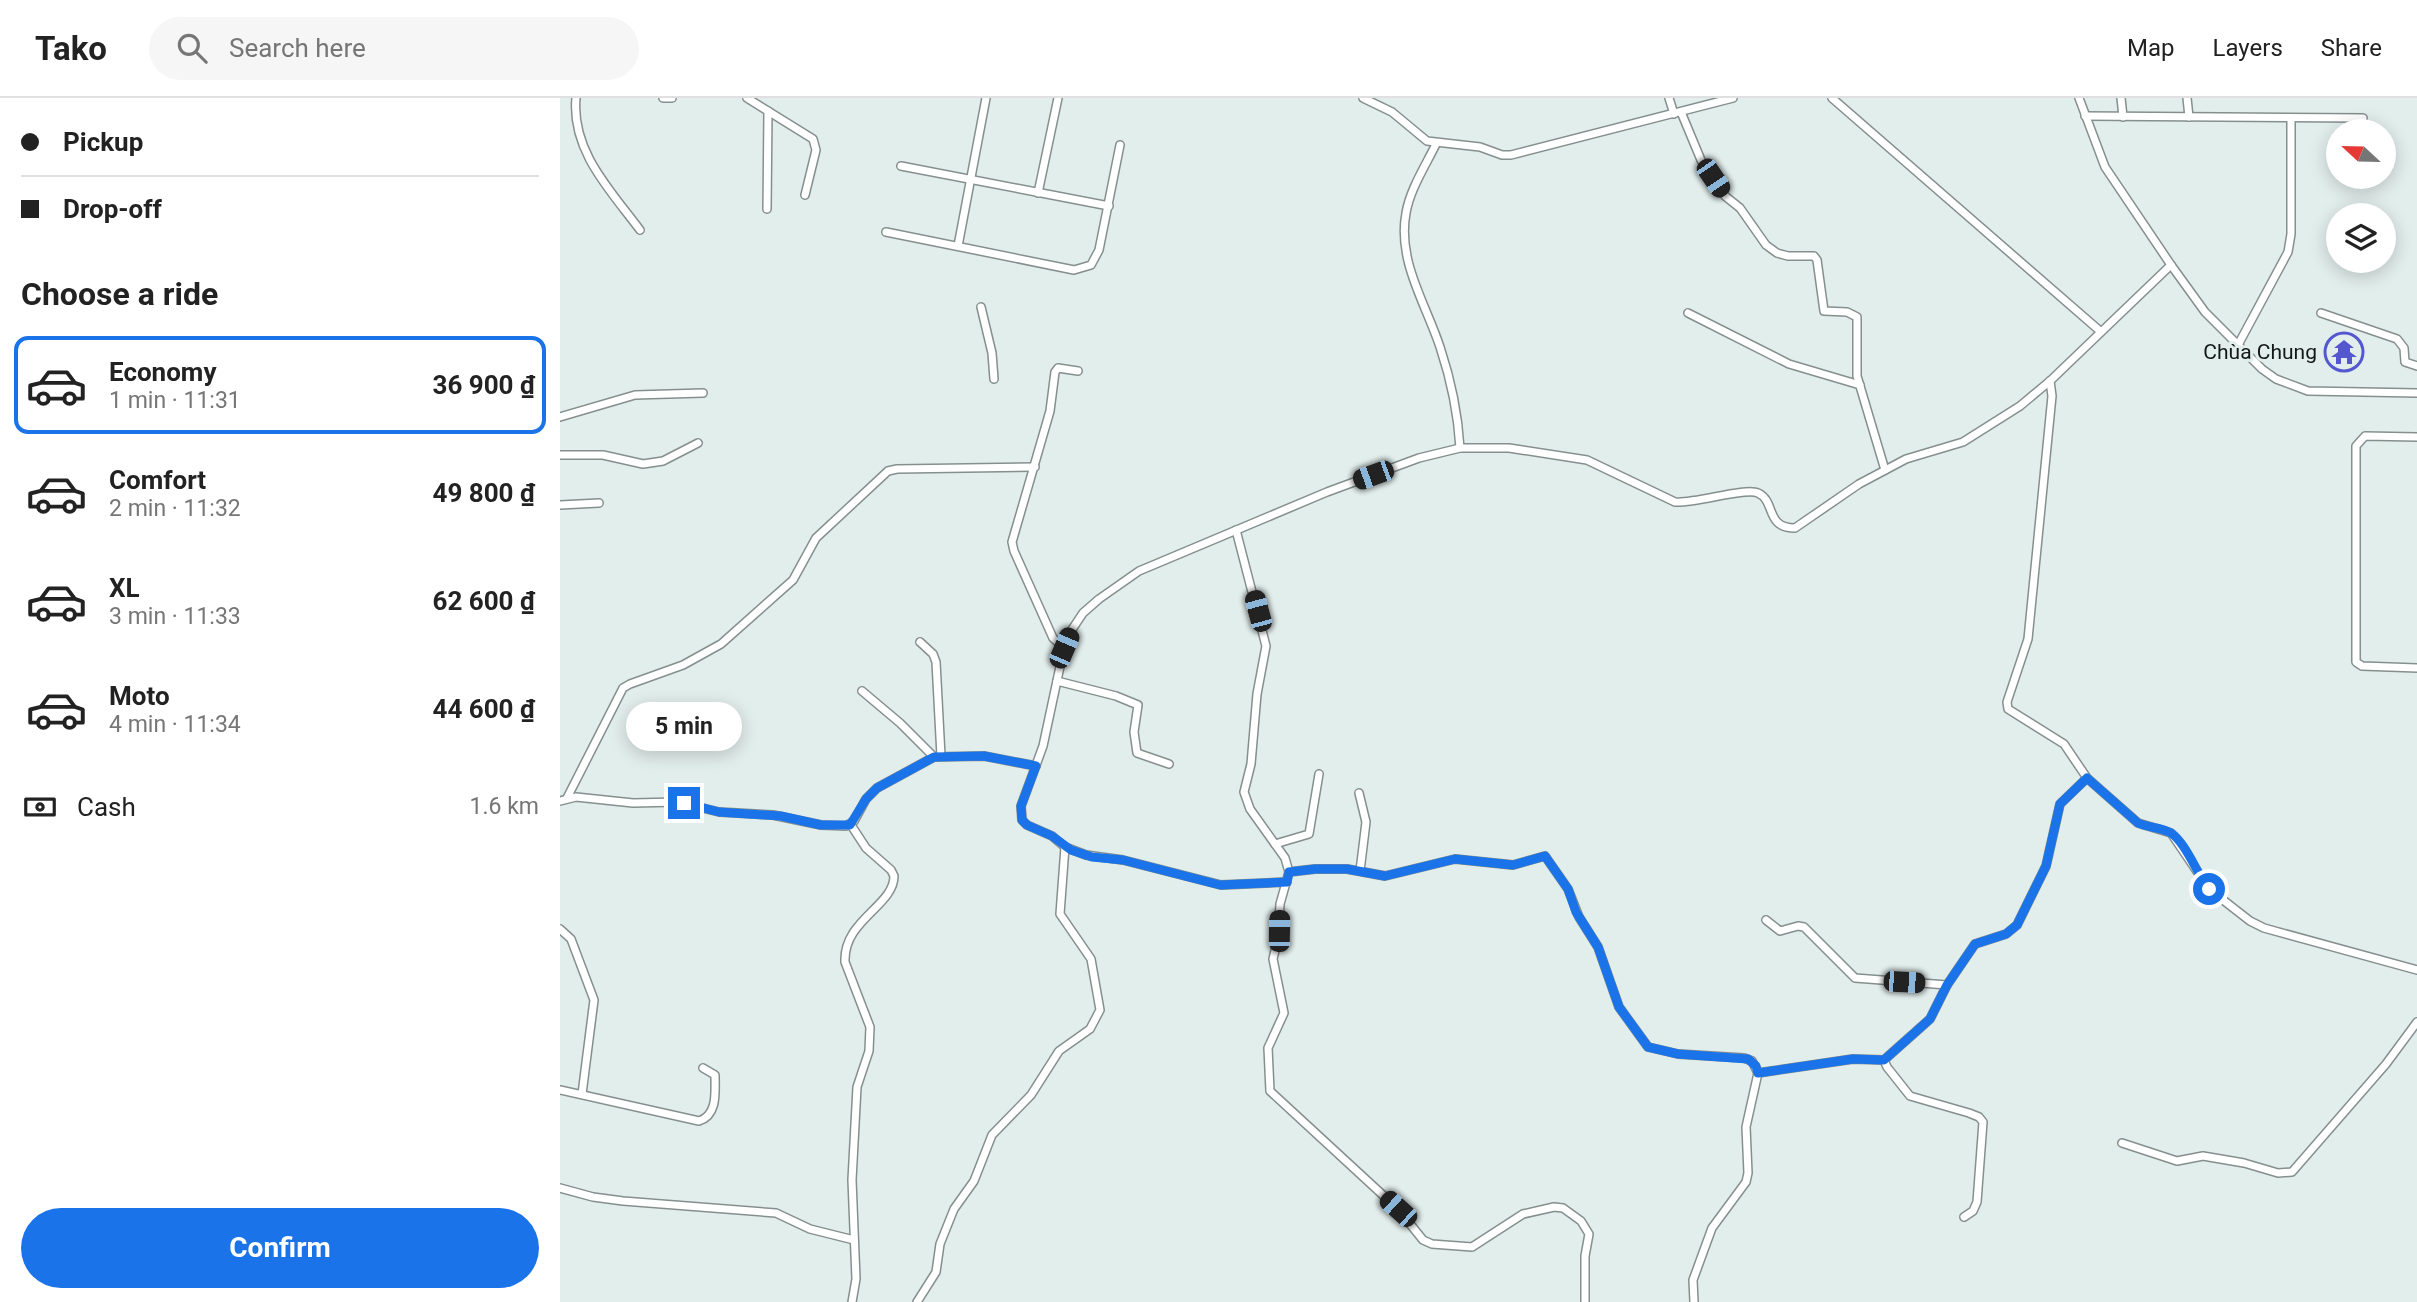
<!DOCTYPE html>
<meta charset="utf-8">
<style>
body{margin:0;font-family:Roboto,sans-serif;background:#f6f6f6;color:#222;height:100vh;display:flex;flex-direction:column;font-size:26px;white-space:nowrap}
*{box-sizing:border-box;margin:0}
p{font-size:23px;color:#767676}
.icon{flex:none;width:38px;height:38px;fill:none;stroke:currentColor;stroke-width:2;stroke-linecap:round;stroke-linejoin:round}
.map{position:relative;flex:1;overflow:hidden}
.sheet{display:flex;flex-direction:column;background:#fff;width:560px}
.sheet>*{flex:none}
.hud{display:grid;align-content:center;height:154px;padding:0 21px;background:#fff}
.needle{width:46px;rotate:292deg}
.controls{position:absolute;left:1766px;top:21px;display:grid;gap:14px}
.controls a{display:grid;place-items:center;width:70px;height:70px;border-radius:50%;background:#fff;box-shadow:0 4px 18px #0003;font-size:35px}
.end{position:absolute;width:32px;height:32px;margin:-16px;border:9px solid #1a73e8;background:#fff;box-shadow:0 0 0 4px #fff}
.from{border-radius:50%}
.bubble{position:absolute;height:49px;border-radius:24px;background:#fff;box-shadow:0 4px 18px #0003;font-size:23px;font-weight:700;line-height:49px;text-align:center}
.car{position:absolute;width:21px;height:42px;margin:-21px -10px;border-radius:9px;box-shadow:0 0 5px 2px #0007;background:linear-gradient(#222 24%,#8ab4d8 0 40%,#222 0 76%,#8ab4d8 0 86%,#222 0)}
.hud b{display:flex;align-items:center;gap:24px;height:66px;font-size:26px}
.hud b+b{border-top:2px solid #e0e0e0}
.hud i{width:18px;height:18px;background:#222}
ul{padding:0;list-style:none}
li{display:flex;align-items:center;gap:21px;height:98px;margin:0 14px 10px;padding:0 7px;border:4px solid transparent;border-radius:14px}
li div{flex:1}
li b{display:block;font-size:26px}
li em{font-style:normal;font-weight:700}
li.active{border-color:#1a73e8}
li>.icon{width:63px;height:63px;stroke-width:1.5}
h2{padding:0 21px;font-size:32px;line-height:84px}
.pay{display:flex;align-items:center;gap:18px;height:77px;padding:0 21px;font-size:26px}
.pay p{margin-inline-start:auto}
.primary-button{display:flex;gap:14px;margin-top:auto;padding:14px 21px}
.primary-button a{flex:1;height:80px;border-radius:42px;background:#1a73e8;color:#fff;font-size:28px;font-weight:700;line-height:80px;text-align:center}
header{display:flex;align-items:center;gap:42px;box-sizing:border-box;height:98px;padding:0 35px;background:#fff;border-bottom:2px solid #e0e0e0}
header strong{font-size:33px}
nav{display:flex;gap:38px;margin-inline-start:auto;font-size:24px}
.search{width:490px;height:63px;background:#f6f6f6;display:flex;align-items:center;gap:18px;box-sizing:border-box;padding:0 24px;border-radius:38px;color:#767676;font-size:26px}
main{display:flex;flex:1;min-height:0}
.map>svg:first-child{display:block}
.lines{fill:none;stroke-linecap:round;stroke-linejoin:round}
.street-casing{stroke:#858f8e;stroke-width:10}
.street{stroke:#fff;stroke-width:7}
.route{stroke:#1a73e8;stroke-width:9}
.labels{text-anchor:middle;stroke-width:6;stroke-linejoin:round;paint-order:stroke}
.poi-label{font-size:21px;fill:#131716;stroke:#e2eeec;text-anchor:end}
</style>
<header>
<strong>Tako</strong>
<div class="search"><svg class="icon" aria-label="search" viewBox="0 0 24 24"><circle cx="10" cy="10" r="6"/><path d="M15 15l6 6"/></svg>Search here</div>
<nav><a>Map</a><a>Layers</a><a>Share</a></nav>
</header>
<main>
<section class="sheet">
<div class="hud">
<b><i class="from"></i>Pickup</b>
<b><i></i>Drop-off</b>
</div>
<h2>Choose a ride</h2>
<ul>
<li class="active"><svg class="icon" aria-label="car" viewBox="0 0 24 24"><path d="M5 17H2v-5l4-1 3-4h7l3 4 3 1v5h-3M9 17h6M6 11h13"/><circle cx="7" cy="17" r="2"/><circle cx="17" cy="17" r="2"/></svg><div><b>Economy</b><p>1 min · 11:31</p></div><em>36 900 ₫</em></li>
<li><svg class="icon" aria-label="car" viewBox="0 0 24 24"><path d="M5 17H2v-5l4-1 3-4h7l3 4 3 1v5h-3M9 17h6M6 11h13"/><circle cx="7" cy="17" r="2"/><circle cx="17" cy="17" r="2"/></svg><div><b>Comfort</b><p>2 min · 11:32</p></div><em>49 800 ₫</em></li>
<li><svg class="icon" aria-label="car" viewBox="0 0 24 24"><path d="M5 17H2v-5l4-1 3-4h7l3 4 3 1v5h-3M9 17h6M6 11h13"/><circle cx="7" cy="17" r="2"/><circle cx="17" cy="17" r="2"/></svg><div><b>XL</b><p>3 min · 11:33</p></div><em>62 600 ₫</em></li>
<li><svg class="icon" aria-label="car" viewBox="0 0 24 24"><path d="M5 17H2v-5l4-1 3-4h7l3 4 3 1v5h-3M9 17h6M6 11h13"/><circle cx="7" cy="17" r="2"/><circle cx="17" cy="17" r="2"/></svg><div><b>Moto</b><p>4 min · 11:34</p></div><em>44 600 ₫</em></li>
</ul>
<div class="pay"><svg class="icon" aria-label="cash" viewBox="0 0 24 24"><path d="M3 7h18v10H3z"/><circle cx="12" cy="12" r="2"/></svg>Cash<p>1.6 km</p></div>
<div class="primary-button"><a>Confirm</a></div>
</section>
<div class="map">
<svg width="1857" height="1204" viewBox="0 0 1857 1204">
<rect width="100%" height="100%" fill="#e2eeec"/>
<g class="lines">
<defs>
<g id="street">
<path d="M16 0C11 53 51 93 80 132"/>
<polyline points="103,0 112,0"/>
<polyline points="187,0 253,41 256,52 245,97"/>
<polyline points="803,0 832,14 867,43 920,49 942,57 951,57 1173,0"/>
<polyline points="1109,0 1114,16"/>
<polyline points="1272,0 1540,233"/>
<polyline points="1519,0 1545,69 1611,167 1645,214 1702,271 1716,281 1748,293 1857,295"/>
<polyline points="1561,0 1563,19"/>
<polyline points="1627,0 1629,19"/>
<polyline points="1121,14 1141,62 1165,98 1180,110 1206,147 1217,155 1228,158 1254,158 1257,162 1264,213 1287,214 1297,219 1297,278 1325,372"/>
<polyline points="1525,18 1803,20"/>
<path d="M876 46C866 67 850 91 846 115 837 163 866 206 880 249 891 282 898 316 900 350"/>
<polyline points="341,68 549,108"/>
<polyline points="478,95 498,0"/>
<polyline points="207,111 208,13"/>
<polyline points="326,134 514,172 531,167 539,152 560,47"/>
<polyline points="398,148 426,0"/>
<polyline points="421,209 432,255 434,281"/>
<polyline points="1128,215 1229,266 1300,287"/>
<polyline points="1761,215 1837,241 1844,250 1845,264 1857,268"/>
<polyline points="1678,247 1728,154 1731,136 1731,21"/>
<polyline points="1490,283 1492,298 1468,541 1447,604 1448,611 1504,646 1527,680 1578,725 1611,735 1649,791 1690,823 1704,830 1857,872"/>
<polyline points="0,319 75,297 143,295"/>
<polyline points="1857,339 1805,338 1796,348 1796,564 1802,568 1857,570"/>
<polyline points="0,357 43,357 83,366 103,363 138,345"/>
<polyline points="0,407 39,405"/>
<polyline points="676,432 706,548 697,596 691,666 684,694 690,711 725,760 729,774 720,806 718,840 713,861 724,915 708,950 710,993 838,1111 863,1142 872,1146 912,1149 963,1116 994,1109 1003,1110 1021,1123 1029,1136 1025,1158 1025,1204"/>
<polyline points="360,544 373,556 376,564 381,658"/>
<polyline points="504,550 493,540 454,453 452,444 490,313 495,274 498,270 518,273"/>
<polyline points="497,583 556,598 578,607 574,634 577,655 609,666"/>
<polyline points="302,593 340,625 374,659"/>
<polyline points="799,695 806,724 800,773"/>
<polyline points="7,700 63,590 70,586 123,567 161,546 233,482 256,440 328,373 337,371 475,369"/>
<polyline points="0,703 16,699 73,705 118,704 159,714 213,717 261,727 286,728 294,723 306,701 317,690 374,659 424,658 476,668"/>
<path d="M291 727 306 750 331 772 334 778C334 808 283 822 285 864L310 929 309 953 297 989 292 1082 296 1181 292 1204"/>
<polyline points="715,746 749,736 759,676"/>
<polyline points="729,774 755,771 787,771 825,778 895,761 953,767 985,758 1008,791 1019,819 1038,849 1059,909 1088,949 1118,956 1184,960 1192,963 1198,975 1186,1029 1188,1075 1186,1084 1152,1130 1133,1182 1134,1204"/>
<path d="M727 784 661 787 563 762 526 757 505 749 492 738 467 727 462 722 461 708 483 648 504 550 511 533 523 515 539 501 579 473 767 394 859 360 900 350H949L1027 362 1115 404C1135 406 1185 389 1198 395 1216 403 1205 430 1235 430L1299 386 1346 361 1403 344 1460 308 1490 283 1611 167"/>
<polyline points="1206,822 1220,833 1238,828 1244,829 1295,880 1387,887"/>
<polyline points="0,831 11,841 34,902 22,996"/>
<polyline points="1324,962 1327,969 1350,998 1409,1015 1419,1019 1423,1024 1417,1104 1413,1113 1404,1119"/>
<polyline points="1198,975 1293,961 1324,962 1370,921 1387,887 1415,846 1446,836 1457,827 1486,768 1500,706 1527,680"/>
<path d="M0 992 139 1023C158 1017 155 994 155 977L143 970"/>
<polyline points="1562,1045 1617,1063 1643,1058 1684,1065 1718,1075 1732,1074 1826,966 1857,924"/>
<polyline points="0,1090 33,1099 63,1103 216,1115 250,1131 294,1142"/>
<polyline points="357,1204 376,1174 380,1146 394,1111 414,1083 432,1037 471,997 499,953 530,931 540,912 531,861 500,816 505,749"/>
</g>
</defs>
<use href="#street" class="street-casing"/>
<use href="#street" class="street"/>
</g>
<g class="lines">
<path class="route" d="M124 705 159 714 221 718 261 727H290L306 701 317 690 374 659 424 658 476 668 461 708 462 722 467 727 492 738 511 752 532 759 563 762 660 787 727 784 729 774 755 771H787L825 778 895 761 953 767 985 758 1008 791 1016 814 1038 849 1059 909 1088 949 1118 956 1188 961 1196 968 1198 975 1293 961 1324 962 1370 921 1387 887 1415 846 1446 836 1457 827 1486 768 1500 706 1527 680 1578 725C1589 730 1601 729 1611 735 1626 745 1637 776 1649 791"/>
</g>
<defs>
<symbol id="temple-ring" viewBox="-11 -11 22 22"><circle r="9.5" fill="#e2eeec" stroke="#5557ce" stroke-width="1.5"/><path d="M0-6L5-2H3V0L6.5 2.5H4V6H1.5V3h-3V6H-4V2.5H-6.5L-3 0V-2H-5Z" fill="#5557ce"/></symbol>
</defs>
<g fill-rule="evenodd">
<use href="#temple-ring" x="1762" y="232" width="44" height="44"/>
</g>
<g class="labels">
<g class="poi-label">
<text x="1757" y="261">Chùa Chung</text>
</g>
</g>
</svg>
<div class="controls">
<a><svg class="needle" viewBox="-14 -14 28 28"><path d="M0-13l5 13h-10z" fill="#e53935"/><path d="M0 13l5-13h-10z" fill="#767676"/></svg></a>
<a><svg class="icon" aria-label="layers" viewBox="0 0 24 24"><path d="M12 4l9 5-9 5-9-5zM3 14l9 5 9-5"/></svg></a>
</div>
<i class="end from" style="left:1649px;top:791px"></i>
<i class="end" style="left:124px;top:705px"></i>
<div class="bubble" style="left:66px;top:604px;width:116px">5 min</div>
<i class="car" style="left:1153px;top:80px;rotate:146deg"></i>
<i class="car" style="left:813px;top:377px;rotate:250deg"></i>
<i class="car" style="left:698px;top:513px;rotate:345deg"></i>
<i class="car" style="left:504px;top:550px;rotate:23deg"></i>
<i class="car" style="left:719px;top:833px;rotate:1deg"></i>
<i class="car" style="left:1344px;top:884px;rotate:93deg"></i>
<i class="car" style="left:838px;top:1111px;rotate:312deg"></i>
</div>
</main>
